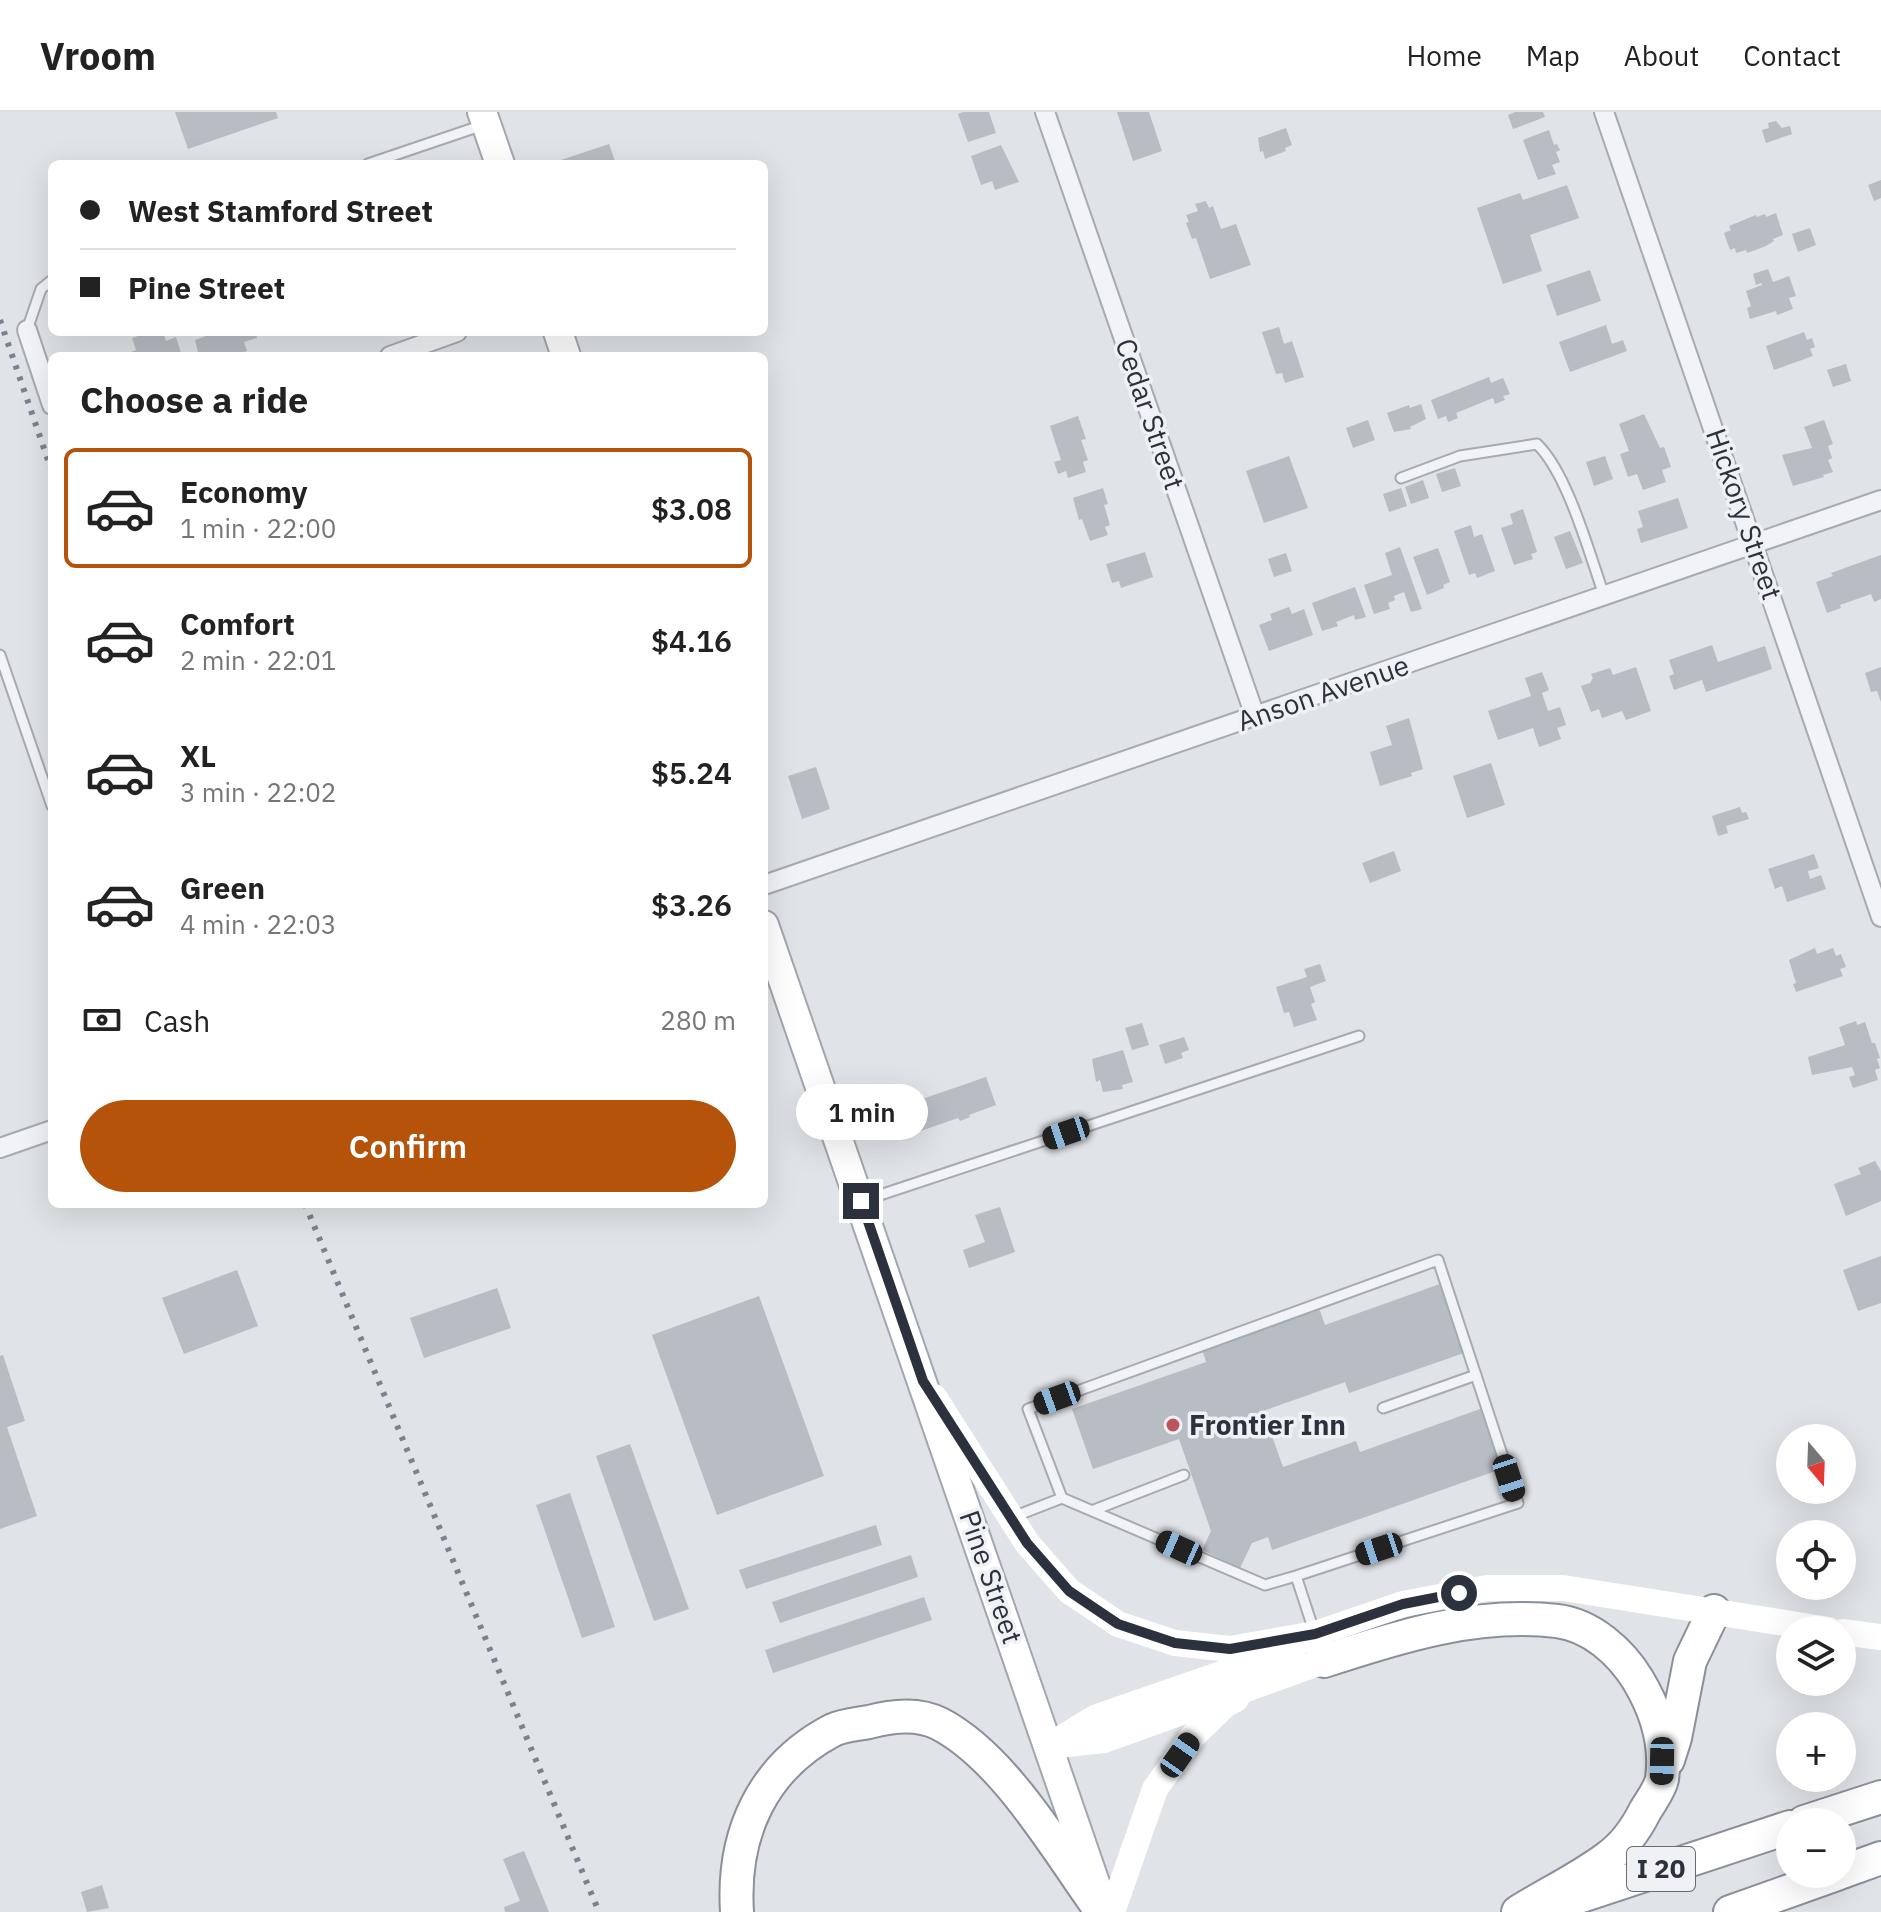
<!DOCTYPE html>
<meta charset="utf-8">
<style>
body{margin:0;font-family:"IBM Plex Sans",sans-serif;background:#f2f2f2;color:#222;height:100vh;display:flex;flex-direction:column;font-size:30px;white-space:nowrap}
*{box-sizing:border-box;margin:0}
p{font-size:26px;color:#767676}
.icon{flex:none;width:44px;height:44px;fill:none;stroke:currentColor;stroke-width:2;stroke-linecap:round;stroke-linejoin:round}
.map{position:relative;flex:1;overflow:hidden}
.sheet{position:absolute;left:48px;top:240px;width:720px;height:856px;display:flex;flex-direction:column;background:#fff;border-radius:12px;box-shadow:0 8px 32px #0002}
.sheet>*{flex:none}
.hud{position:absolute;left:48px;top:48px;width:720px;height:176px;border-radius:12px;box-shadow:0 8px 32px #0002;display:grid;align-content:center;height:176px;padding:0 32px;background:#fff}
.needle{width:52px;rotate:161deg}
.tools{position:absolute;left:1776px;top:1312px;display:grid;gap:16px}
.tools a{display:grid;place-items:center;width:80px;height:80px;border-radius:50%;background:#fff;box-shadow:0 8px 32px #0002;font-size:40px}
.end{position:absolute;width:36px;height:36px;margin:-18px;border:10px solid #2b313d;background:#fff;box-shadow:0 0 0 4px #fff}
.from{border-radius:50%}
.bubble{position:absolute;height:56px;border-radius:28px;background:#fff;box-shadow:0 8px 32px #0002;font-size:26px;font-weight:600;line-height:56px;text-align:center}
.car{position:absolute;width:24px;height:48px;margin:-24px -12px;border-radius:10px;box-shadow:0 0 6px 2px #0007;background:linear-gradient(#222 24%,#8ab4d8 0 40%,#222 0 76%,#8ab4d8 0 86%,#222 0)}
.hud b{display:flex;align-items:center;gap:28px;height:76px;font-size:30px}
.hud b+b{border-top:2px solid #e0e0e0}
.hud i{width:20px;height:20px;background:#222}
ul{padding:0;list-style:none}
li{display:flex;align-items:center;gap:24px;height:120px;margin:0 16px 12px;padding:0 16px;border:4px solid transparent;border-radius:12px}
li div{flex:1}
li b{display:block;font-size:30px}
li em{font-style:normal;font-weight:600}
li.on{border-color:#b45309}
li>.icon{width:72px;height:72px;stroke-width:1.5}
h2{padding:0 32px;font-size:36px;line-height:96px}
.pay{display:flex;align-items:center;gap:20px;height:88px;padding:0 32px;font-size:30px}
.pay p{margin-inline-start:auto}
.primary-button{display:flex;gap:16px;margin-top:auto;padding:16px 32px}
.primary-button a{flex:1;height:92px;border-radius:48px;background:#b45309;color:#fff;font-size:32px;font-weight:600;line-height:92px;text-align:center}
header{display:flex;align-items:center;gap:48px;box-sizing:border-box;height:112px;padding:0 40px;background:#fff;border-bottom:2px solid #e0e0e0}
header strong{font-size:38px}
nav{display:flex;gap:44px;margin-inline-start:auto;font-size:28px}
.map>svg:first-child{display:block}
.building{fill:#b8bcc3}
.lines{fill:none;stroke-linecap:round;stroke-linejoin:round}
.lane-casing{stroke:#a6aab1;stroke-width:13}
.street-casing{stroke:#a6aab1;stroke-width:22}
.primary-casing{stroke:#a1a7b2;stroke-width:32}
.highway-casing{stroke:#89909c;stroke-width:36}
.lane{stroke:#f2f3f6;stroke-width:9}
.street{stroke:#f2f3f6;stroke-width:18}
.secondary{stroke:#fff;stroke-width:26}
.primary{stroke:#fff;stroke-width:28}
.highway{stroke:#fff;stroke-width:32}
.rail{stroke:#7b828f;stroke-width:6;stroke-dasharray:4 8;stroke-linecap:butt}
.route{stroke:#2b313d;stroke-width:10}
.poi-dot{fill:#be5360;stroke:#eff1f5;stroke-width:3}
.labels{text-anchor:middle;stroke-width:7;stroke-linejoin:round;paint-order:stroke}
.shield{fill:#eff1f5;stroke:#666b74;stroke-width:2}
.shield-label{font-size:26px;font-weight:bold;fill:#2b313d}
.street-label{font-size:28px;fill:#2b313d;stroke:#eff1f5}
.poi-label{font-size:28px;font-weight:bold;fill:#2b313d;stroke:#eff1f5;text-anchor:start}
</style>
<header>
<strong>Vroom</strong>
<nav><a>Home</a><a>Map</a><a>About</a><a>Contact</a></nav>
</header>
<div class="map">
<svg width="1881" height="1800" viewBox="0 0 1881 1800">
<rect width="100%" height="100%" fill="#e0e3e7"/>
<g class="building">
<polygon points="175,0 276,0 278,6 188,37"/>
<polygon points="963,0 989,0 996,21 968,30 958,2"/>
<polygon points="1117,0 1149,0 1162,39 1133,49"/>
<polygon points="1515,0 1543,0 1545,5 1513,17 1508,3"/>
<polygon points="1776,9 1782,16 1790,14 1792,22 1766,31 1762,18 1769,16 1768,11"/>
<polygon points="1286,16 1292,33 1285,36 1286,39 1265,47 1263,39 1260,40 1258,26"/>
<polygon points="1549,18 1554,33 1557,32 1560,38 1556,40 1560,50 1552,53 1556,62 1538,68 1523,28"/>
<polygon points="609,32 616,52 563,52 561,48"/>
<polygon points="1001,33 1019,70 995,78 992,69 981,73 971,44"/>
<polygon points="1881,68 1881,86 1874,89 1868,73"/>
<polygon points="1567,73 1579,106 1530,123 1542,159 1503,172 1477,96 1520,81 1523,88"/>
<polygon points="1206,89 1209,96 1213,94 1221,117 1236,112 1251,153 1210,167 1196,126 1192,127 1186,111 1189,110 1186,103 1198,99 1195,92"/>
<polygon points="1776,101 1783,123 1773,127 1774,129 1766,134 1747,141 1746,138 1736,141 1735,136 1730,138 1724,121 1731,118 1729,114 1756,103 1757,105 1765,102 1766,105"/>
<polygon points="1810,116 1816,133 1798,140 1792,122"/>
<polygon points="1768,157 1773,170 1789,164 1796,184 1789,186 1793,197 1777,203 1776,199 1750,207 1747,196 1751,194 1746,179 1762,173 1761,171 1756,173 1753,162"/>
<polygon points="1590,158 1601,189 1557,204 1546,173"/>
<polygon points="1606,213 1612,232 1623,228 1627,239 1570,260 1559,230"/>
<polygon points="1279,215 1284,232 1292,229 1304,265 1285,271 1282,261 1276,262 1262,220"/>
<polygon points="151,220 163,220 166,229 176,225 182,244 127,244 126,242 136,238 132,226"/>
<polygon points="217,220 255,220 257,226 244,230 247,239 230,244 199,244 195,228"/>
<polygon points="1804,220 1807,228 1812,226 1815,235 1810,237 1813,244 1774,258 1766,234"/>
<polygon points="1846,252 1851,269 1833,275 1827,258"/>
<polygon points="1489,265 1491,271 1503,266 1510,282 1503,284 1505,288 1495,292 1493,286 1456,301 1458,306 1448,310 1446,304 1438,307 1431,288"/>
<polygon points="1421,292 1426,307 1410,315 1411,317 1394,320 1387,301 1409,293 1410,296"/>
<polygon points="1644,302 1660,336 1664,335 1671,355 1662,358 1666,370 1643,378 1637,362 1628,365 1620,342 1629,339 1619,312"/>
<polygon points="1078,304 1086,327 1081,328 1088,348 1083,350 1086,360 1068,366 1066,359 1058,362 1054,350 1061,348 1050,314"/>
<polygon points="1368,308 1375,328 1353,336 1346,316"/>
<polygon points="1824,308 1833,332 1828,334 1832,346 1828,348 1833,360 1823,363 1824,365 1793,374 1782,343 1812,336 1804,315"/>
<polygon points="1289,344 1308,396 1264,411 1246,359"/>
<polygon points="1605,344 1613,367 1594,374 1586,350"/>
<polygon points="1455,356 1461,374 1442,380 1436,362"/>
<polygon points="1423,368 1429,386 1411,392 1405,375"/>
<polygon points="1103,376 1108,392 1104,393 1110,413 1105,415 1108,423 1090,429 1082,407 1079,408 1073,386"/>
<polygon points="1401,376 1407,394 1389,400 1383,382"/>
<polygon points="1678,386 1688,416 1641,431 1637,417 1643,415 1638,399"/>
<polygon points="1523,397 1537,440 1531,442 1533,447 1514,453 1501,416 1513,412 1510,402"/>
<polygon points="1471,413 1474,425 1482,422 1495,459 1477,466 1475,461 1469,463 1454,419"/>
<polygon points="1570,419 1583,451 1566,457 1554,425"/>
<polygon points="1400,435 1422,497 1411,500 1404,480 1394,484 1395,488 1388,491 1390,497 1374,502 1364,473 1392,463 1385,441"/>
<polygon points="1438,436 1450,470 1443,473 1444,476 1427,483 1413,445"/>
<polygon points="1145,440 1153,465 1121,476 1119,469 1112,471 1106,452"/>
<polygon points="1286,441 1292,459 1274,465 1268,447"/>
<polygon points="1881,443 1881,487 1874,490 1871,482 1840,493 1841,496 1827,501 1816,470 1833,464 1831,461"/>
<polygon points="1355,475 1366,505 1355,508 1354,503 1336,510 1338,514 1322,519 1312,491"/>
<polygon points="1289,495 1292,502 1304,497 1313,523 1269,539 1259,513 1272,508 1270,502"/>
<polygon points="1712,533 1718,550 1765,534 1772,557 1706,580 1702,568 1674,578 1669,564 1674,562 1669,548"/>
<polygon points="1636,555 1651,599 1626,608 1622,599 1602,606 1599,597 1591,600 1581,574 1590,571 1593,566 1591,562 1610,556 1613,563"/>
<polygon points="1881,555 1881,590 1877,579 1871,580 1865,561"/>
<polygon points="1542,560 1549,578 1542,581 1548,599 1560,595 1566,613 1557,616 1561,627 1539,635 1533,616 1498,628 1488,599 1531,584 1525,566"/>
<polygon points="1409,606 1423,657 1411,661 1412,664 1380,674 1370,640 1392,633 1386,614"/>
<polygon points="1491,651 1505,693 1467,706 1453,664"/>
<polygon points="816,655 830,697 802,707 788,664"/>
<polygon points="1740,695 1742,701 1746,700 1749,707 1726,714 1728,721 1718,724 1712,704"/>
<polygon points="1394,739 1401,759 1370,771 1362,751"/>
<polygon points="1814,742 1819,756 1808,759 1810,767 1821,763 1826,777 1787,790 1782,774 1775,777 1768,757"/>
<polygon points="1815,836 1817,842 1833,836 1836,844 1841,842 1846,855 1840,857 1843,864 1796,880 1793,872 1796,871 1789,848"/>
<polygon points="1320,852 1326,869 1310,875 1315,890 1311,892 1317,908 1294,915 1289,900 1284,901 1276,875 1307,865 1304,857"/>
<polygon points="1856,909 1857,913 1865,910 1872,931 1875,931 1880,946 1877,947 1880,956 1875,958 1878,968 1853,976 1849,965 1855,963 1852,955 1812,963 1808,945 1845,933 1839,915"/>
<polygon points="1142,911 1149,933 1132,938 1125,916"/>
<polygon points="1184,925 1189,938 1181,941 1183,946 1165,952 1159,933"/>
<polygon points="1123,938 1133,970 1122,973 1123,977 1103,980 1100,968 1096,970 1092,947"/>
<polygon points="986,965 996,993 969,1003 970,1005 960,1009 958,1006 915,1021 905,993"/>
<polygon points="1875,1049 1881,1059 1881,1089 1846,1104 1834,1072 1861,1062 1858,1056"/>
<polygon points="1000,1095 1015,1140 969,1156 963,1138 985,1130 975,1103"/>
<polygon points="1881,1144 1881,1191 1858,1199 1843,1158"/>
<polygon points="237,1158 258,1214 184,1242 162,1186"/>
<polygon points="1440,1172 1464,1241 1349,1281 1345,1270 1263,1299 1283,1355 1356,1329 1360,1340 1483,1296 1504,1356 1272,1438 1268,1425 1252,1431 1240,1456 1202,1438 1211,1419 1179,1327 1093,1357 1072,1297 1206,1250 1202,1237 1319,1196 1325,1213"/>
<polygon points="497,1176 511,1216 424,1246 410,1206"/>
<polygon points="759,1184 824,1364 717,1403 652,1223"/>
<polygon points="3,1243 25,1309 7,1315 37,1404 0,1417 0,1244"/>
<polygon points="630,1332 689,1497 654,1509 596,1344"/>
<polygon points="570,1381 615,1515 582,1526 536,1393"/>
<polygon points="876,1413 882,1433 746,1477 739,1458"/>
<polygon points="911,1443 918,1465 780,1511 772,1490"/>
<polygon points="924,1485 932,1508 773,1561 765,1538"/>
<polygon points="524,1739 549,1800 505,1800 504,1795 520,1789 503,1747"/>
<polygon points="102,1773 109,1796 87,1800 81,1780"/>
</g>
<g class="lines">
<defs>
<g id="lane">
<polyline points="368,52 483,13"/>
<polyline points="27,218 41,177 52,168"/>
<path d="M1401 366 1460 344 1537 332C1568 362 1589 441 1604 483"/>
<polyline points="0,543 52,694"/>
<polyline points="865,1088 1359,924"/>
<polyline points="1383,1296 1476,1263"/>
<polyline points="1094,1398 1184,1363"/>
<polyline points="1013,1405 1062,1386"/>
<polyline points="1296,1464 1265,1473 1062,1386 1028,1297 1438,1148 1518,1391 1296,1464 1314,1519"/>
</g>
<g id="street">
<polyline points="1045,0 1255,604"/>
<polyline points="1604,0 1881,805"/>
<polyline points="27,218 52,293"/>
<polyline points="390,244 457,220"/>
<polyline points="764,773 1881,388"/>
<polyline points="0,1036 52,1018"/>
</g>
<g id="primary">
<polyline points="482,0 500,52"/>
<polyline points="558,220 566,244"/>
<polyline points="764,813 1102,1791"/>
</g>
<g id="highway">
<path d="M1324 1549C1400 1524 1476 1500 1557 1509 1591 1513 1621 1540 1638 1568 1656 1598 1667 1631 1662 1667 1660 1677 1651 1689 1645 1699 1636 1717 1624 1734 1607 1746 1580 1766 1547 1782 1518 1800"/>
<polyline points="1668,1648 1675,1626 1690,1549 1714,1499"/>
<polyline points="1804,1710 1881,1685"/>
<polyline points="1842,1760 1881,1746"/>
<polyline points="1554,1793 1790,1715"/>
<path d="M737 1800C732 1722 762 1655 833 1618 844 1613 858 1612 869 1610 891 1604 919 1601 940 1612 1006 1647 1058 1740 1102 1800"/>
<polyline points="1730,1800 1837,1762"/>
</g>
</defs>
<use href="#lane" class="lane-casing"/>
<use href="#street" class="street-casing"/>
<use href="#primary" class="primary-casing"/>
<use href="#highway" class="highway-casing"/>
<use href="#lane" class="lane"/>
<use href="#street" class="street"/>
<g class="secondary">
<polyline points="934,1285 1027,1431 1069,1479 1118,1512 1175,1531 1230,1537 1315,1522 1324,1549 1104,1628 1049,1634"/>
<polyline points="1842,1520 1881,1525"/>
<polyline points="1057,1629 1097,1605 1270,1545 1315,1522 1403,1492 1487,1476 1563,1476 1829,1518"/>
<polyline points="1112,1800 1155,1677 1192,1625 1226,1592 1236,1587"/>
</g>
<use href="#primary" class="primary"/>
<use href="#highway" class="highway"/>
<g class="rail">
<polyline points="0,208 52,360"/>
<polyline points="305,1092 599,1800"/>
</g>
</g>
<g class="lines">
<polyline class="route" points="861,1089 923,1269 1027,1431 1069,1479 1118,1512 1175,1531 1230,1537 1315,1522 1403,1492 1459,1481"/>
</g>
<circle class="poi-dot" cx="1173" cy="1313" r="8"/>
<g class="labels">
<rect class="shield" x="1627" y="1735" width="68" height="44" rx="6"/>
<g class="shield-label">
<text x="1661" y="1766">I 20</text>
</g>
<g class="street-label">
<text transform="translate(1150 302) rotate(71)" y="10">Cedar Street</text>
<text transform="translate(1744 402) rotate(71)" y="10">Hickory Street</text>
<text transform="translate(1323 581) rotate(-19)" y="10">Anson Avenue</text>
<text transform="translate(991 1465) rotate(71)" y="10">Pine Street</text>
</g>
<g class="poi-label">
<text x="1189" y="1323">Frontier Inn</text>
</g>
</g>
</svg>
<div class="tools">
<a><svg class="needle" viewBox="-14 -14 28 28"><path d="M0-13l5 13h-10z" fill="#e53935"/><path d="M0 13l5-13h-10z" fill="#767676"/></svg></a>
<a><svg class="icon" aria-label="locate" viewBox="0 0 24 24"><circle cx="12" cy="12" r="6"/><path d="M12 2v4M12 18v4M2 12h4M18 12h4"/></svg></a>
<a><svg class="icon" aria-label="layers" viewBox="0 0 24 24"><path d="M12 4l9 5-9 5-9-5zM3 14l9 5 9-5"/></svg></a>
<a>+</a>
<a>−</a>
</div>
<i class="end from" style="left:1459px;top:1481px"></i>
<i class="end" style="left:861px;top:1089px"></i>
<div class="bubble" style="left:796px;top:972px;width:132px">1 min</div>
<i class="car" style="left:1066px;top:1021px;rotate:251deg"></i>
<i class="car" style="left:1057px;top:1286px;rotate:250deg"></i>
<i class="car" style="left:1509px;top:1366px;rotate:162deg"></i>
<i class="car" style="left:1179px;top:1436px;rotate:294deg"></i>
<i class="car" style="left:1379px;top:1437px;rotate:252deg"></i>
<i class="car" style="left:1180px;top:1643px;rotate:35deg"></i>
<i class="car" style="left:1662px;top:1649px;rotate:181deg"></i>
<div class="hud">
<b><i class="from"></i>West Stamford Street</b>
<b><i></i>Pine Street</b>
</div>
<section class="sheet">
<h2>Choose a ride</h2>
<ul>
<li class="on"><svg class="icon" aria-label="car" viewBox="0 0 24 24"><path d="M5 17H2v-5l4-1 3-4h7l3 4 3 1v5h-3M9 17h6M6 11h13"/><circle cx="7" cy="17" r="2"/><circle cx="17" cy="17" r="2"/></svg><div><b>Economy</b><p>1 min · 22:00</p></div><em>$3.08</em></li>
<li><svg class="icon" aria-label="car" viewBox="0 0 24 24"><path d="M5 17H2v-5l4-1 3-4h7l3 4 3 1v5h-3M9 17h6M6 11h13"/><circle cx="7" cy="17" r="2"/><circle cx="17" cy="17" r="2"/></svg><div><b>Comfort</b><p>2 min · 22:01</p></div><em>$4.16</em></li>
<li><svg class="icon" aria-label="car" viewBox="0 0 24 24"><path d="M5 17H2v-5l4-1 3-4h7l3 4 3 1v5h-3M9 17h6M6 11h13"/><circle cx="7" cy="17" r="2"/><circle cx="17" cy="17" r="2"/></svg><div><b>XL</b><p>3 min · 22:02</p></div><em>$5.24</em></li>
<li><svg class="icon" aria-label="car" viewBox="0 0 24 24"><path d="M5 17H2v-5l4-1 3-4h7l3 4 3 1v5h-3M9 17h6M6 11h13"/><circle cx="7" cy="17" r="2"/><circle cx="17" cy="17" r="2"/></svg><div><b>Green</b><p>4 min · 22:03</p></div><em>$3.26</em></li>
</ul>
<div class="pay"><svg class="icon" aria-label="cash" viewBox="0 0 24 24"><path d="M3 7h18v10H3z"/><circle cx="12" cy="12" r="2"/></svg>Cash<p>280 m</p></div>
<div class="primary-button"><a>Confirm</a></div>
</section>
</div>
